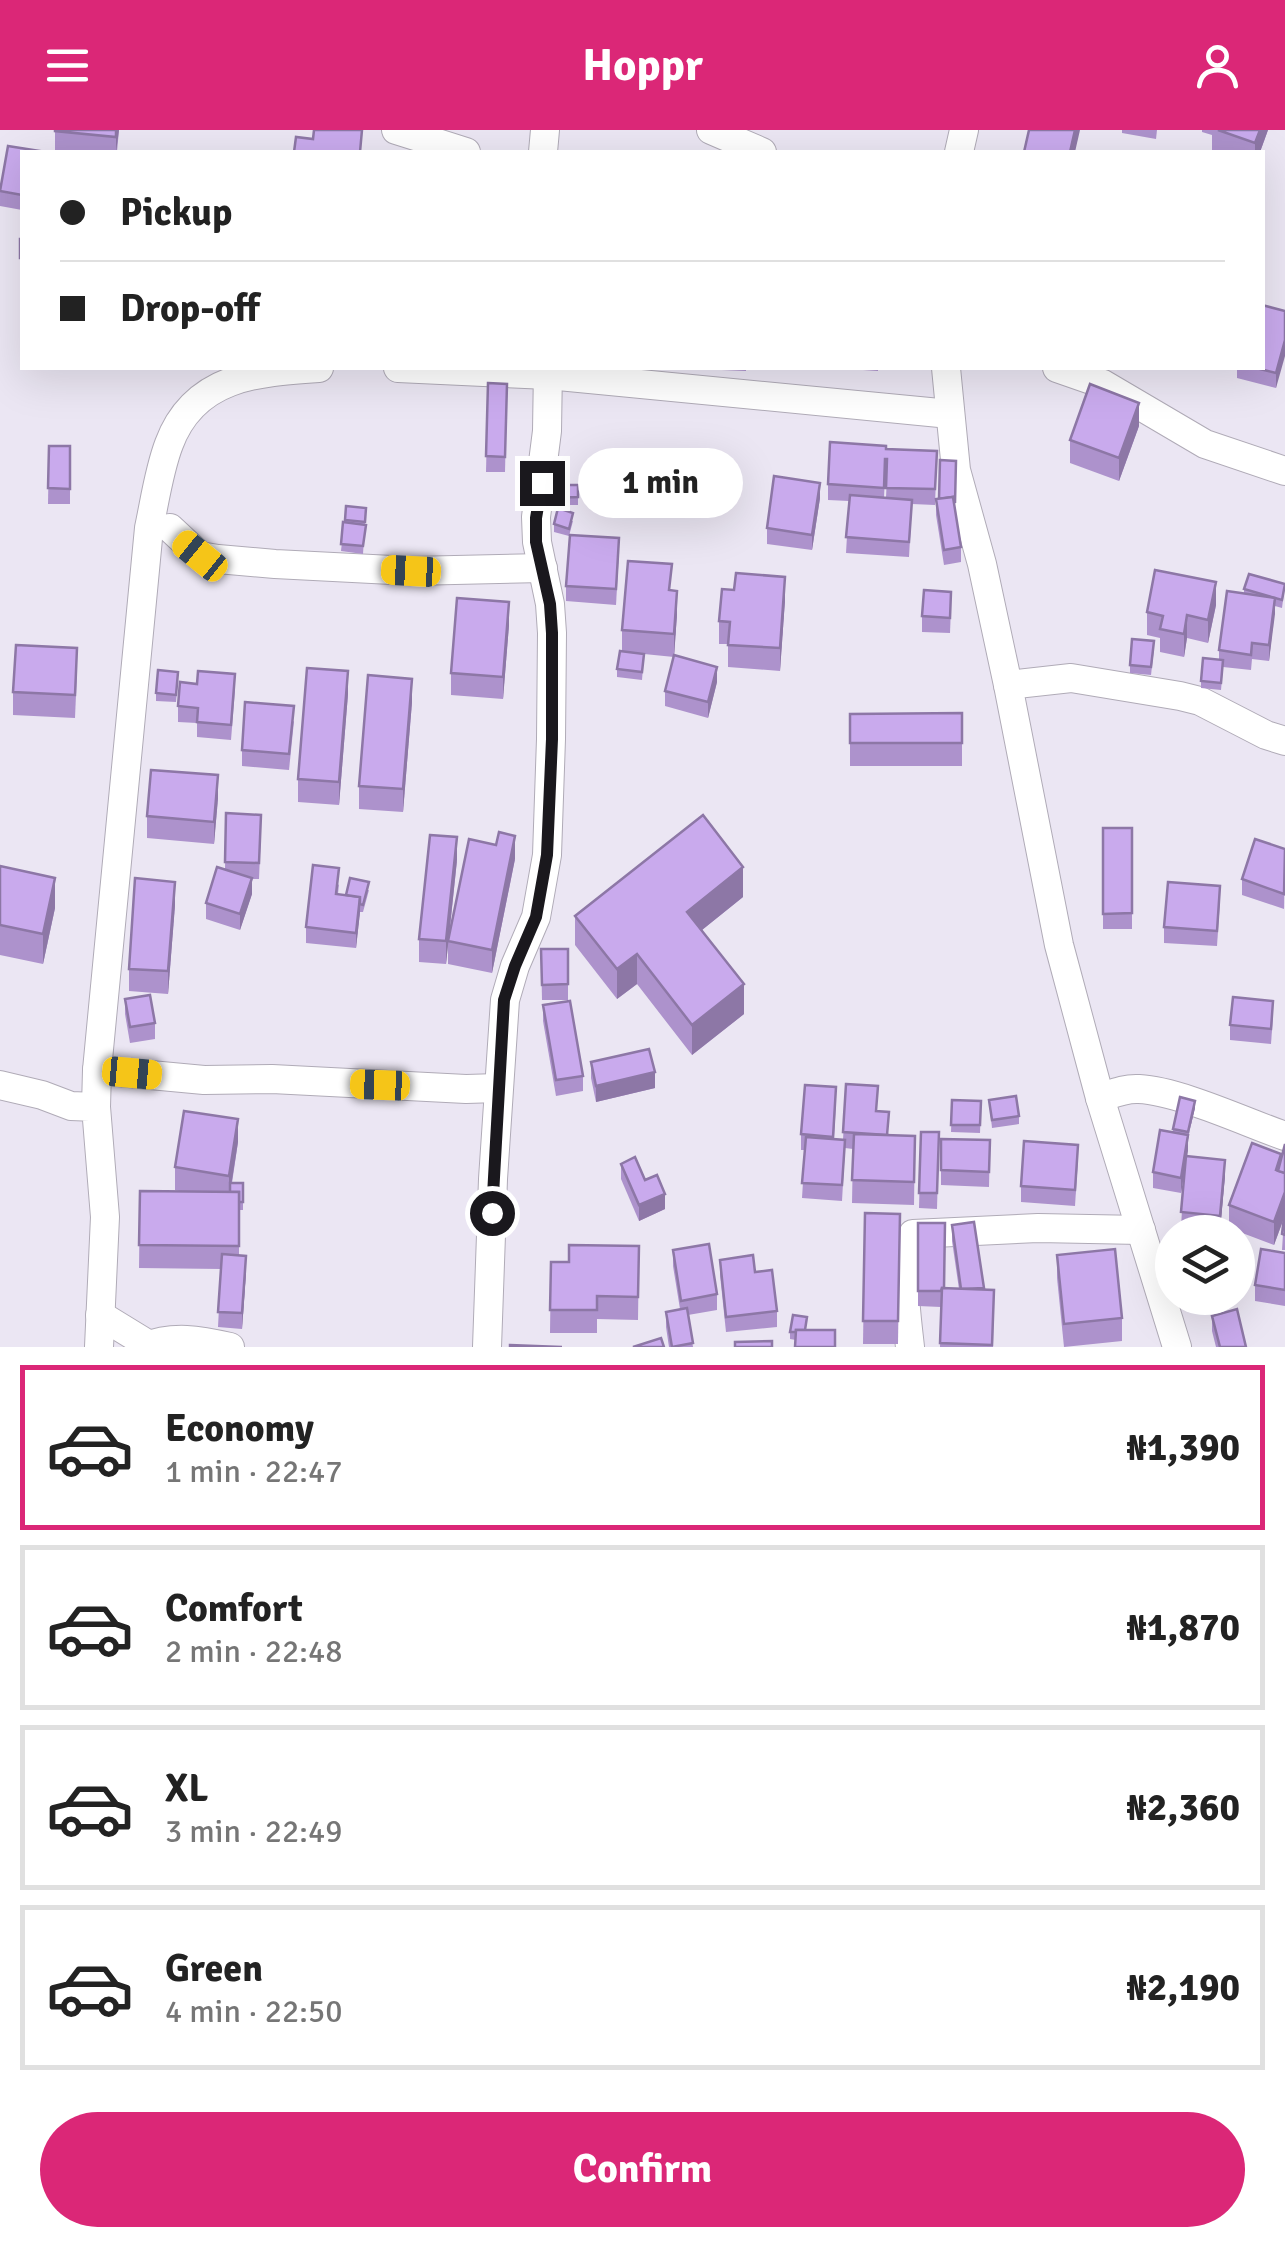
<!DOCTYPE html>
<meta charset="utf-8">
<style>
body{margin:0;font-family:Signika,sans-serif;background:#f2f2f2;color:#222;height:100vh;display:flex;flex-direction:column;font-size:38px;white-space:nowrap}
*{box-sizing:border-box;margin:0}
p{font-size:32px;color:#767676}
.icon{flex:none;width:55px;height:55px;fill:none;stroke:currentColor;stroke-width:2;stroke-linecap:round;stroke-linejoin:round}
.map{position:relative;height:1217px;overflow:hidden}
.sheet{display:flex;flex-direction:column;background:#fff;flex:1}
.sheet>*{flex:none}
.guide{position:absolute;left:20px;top:20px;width:1245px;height:220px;border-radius:0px;box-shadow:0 10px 40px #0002;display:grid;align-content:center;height:220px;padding:0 40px;background:#fff}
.buttons{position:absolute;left:1155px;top:1085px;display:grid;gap:20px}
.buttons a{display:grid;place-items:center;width:100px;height:100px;border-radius:50%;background:#fff;box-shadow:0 10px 40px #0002;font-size:50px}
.end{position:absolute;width:45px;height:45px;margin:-22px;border:12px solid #1a181d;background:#fff;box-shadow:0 0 0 5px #fff}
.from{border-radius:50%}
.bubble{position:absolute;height:70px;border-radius:35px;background:#fff;box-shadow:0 10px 40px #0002;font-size:32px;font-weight:800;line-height:70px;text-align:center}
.car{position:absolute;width:30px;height:60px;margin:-30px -15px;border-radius:12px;box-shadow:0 0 8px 2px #0007;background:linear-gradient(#f5c518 24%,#345 0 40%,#f5c518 0 76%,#345 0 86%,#f5c518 0)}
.guide b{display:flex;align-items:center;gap:35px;height:95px;font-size:38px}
.guide b+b{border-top:2px solid #e0e0e0}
.guide i{width:25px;height:25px;background:#222}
ul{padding:18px 0 0;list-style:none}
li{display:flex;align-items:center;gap:30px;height:165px;margin:0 20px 15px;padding:0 20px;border:5px solid #e0e0e0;border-radius:0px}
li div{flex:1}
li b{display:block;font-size:38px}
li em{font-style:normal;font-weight:800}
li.current{border-color:#db2777}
li>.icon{width:90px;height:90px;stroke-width:1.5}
.primary-button{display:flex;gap:20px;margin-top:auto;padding:20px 40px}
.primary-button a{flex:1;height:115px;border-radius:60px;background:#db2777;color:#fff;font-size:40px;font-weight:800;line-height:115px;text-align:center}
header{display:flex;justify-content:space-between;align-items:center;height:130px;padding:0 40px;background:#db2777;color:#fff;font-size:45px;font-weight:800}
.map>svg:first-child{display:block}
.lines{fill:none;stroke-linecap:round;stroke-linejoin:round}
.minor-casing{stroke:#b0abb7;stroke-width:30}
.minor{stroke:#fff;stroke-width:28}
.wall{fill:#ad92cc;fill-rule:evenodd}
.shaded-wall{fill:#8d77a6}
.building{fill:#c9aaed;stroke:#8d77a6;stroke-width:2.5}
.route{stroke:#1a181d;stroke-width:12}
</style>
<header><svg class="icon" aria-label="menu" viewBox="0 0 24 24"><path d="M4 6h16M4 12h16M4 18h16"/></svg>Hoppr<svg class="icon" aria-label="person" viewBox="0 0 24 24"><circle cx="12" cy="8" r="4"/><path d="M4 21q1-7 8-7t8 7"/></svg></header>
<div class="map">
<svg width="1285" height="1217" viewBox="0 0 1285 1217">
<rect width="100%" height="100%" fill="#ebe6f3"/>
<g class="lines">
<defs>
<g id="minor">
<polyline points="396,0 466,22"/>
<polyline points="711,0 762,22"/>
<polyline points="543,22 545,0"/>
<polyline points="959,22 964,0"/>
<polyline points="398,238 548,245 950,284"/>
<polyline points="946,238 956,340 982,434 1008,555 1059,815 1100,968 1177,1217"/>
<polyline points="1057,238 1103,254 1205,314 1285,341"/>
<polyline points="170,398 200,426 218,429 275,434 411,441 543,438"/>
<polyline points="1008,555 1071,548 1180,566 1200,571 1266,605 1285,611"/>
<polyline points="97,940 204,950 272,949 466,959 498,958"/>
<polyline points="0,955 42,965 71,976 96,977 105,1087 99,1217"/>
<path d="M1100 968C1112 964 1125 958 1139 959 1179 961 1245 992 1285 1006"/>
<path d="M96 977 97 940 149 398C155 370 159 340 169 314 194 246 257 242 319 238"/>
<polyline points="100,1185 149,1215"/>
<path d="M144 1217C173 1205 200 1210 230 1217"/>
<polyline points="487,1217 493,1049 505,870 515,836 536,787 547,725 551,609 552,503 550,474 537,412 536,387 547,301 548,238"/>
<path d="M910 1217C906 1180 899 1138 913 1104L1038 1098 1141 1100"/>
</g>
</defs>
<use href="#minor" class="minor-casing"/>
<use href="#minor" class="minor"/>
</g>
<g class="wall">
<polygon points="55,0 119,0 117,22 55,22"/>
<polygon points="1122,0 1157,0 1156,9 1122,3"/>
<polygon points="1202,0 1268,0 1260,22 1217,22 1212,21 1212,5 1202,2"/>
<polygon points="22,22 22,80 0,76 0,61"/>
<rect x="20" y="109" width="2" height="35"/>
<polygon points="1285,181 1276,258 1237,248 1237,238 1262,238"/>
<polygon points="697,238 746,238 746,241 697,239"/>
<polygon points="833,238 878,238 878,241"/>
<polygon points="488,253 507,254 505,342 486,342"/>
<polygon points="1139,296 1119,351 1070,333 1070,310"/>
<polygon points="49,316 70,316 70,374 48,374"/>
<path d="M886 319 937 321 935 375 912 374 909 427 846 423 849 371 828 370V354ZM885 345H887L886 368H884Z"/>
<polygon points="714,331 713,347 695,345 695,337"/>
<polygon points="550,333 563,355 578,355 578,375 550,375"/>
<polygon points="820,368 812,420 767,414 767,398"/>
<polygon points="936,369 955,378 961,417 961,432 944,435 936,385"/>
<polygon points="346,376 366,378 363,424 341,421"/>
<polygon points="573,391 569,406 554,402 554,394"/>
<polygon points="619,423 616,475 566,471 566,456"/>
<polygon points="1285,454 1282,478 1275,476 1269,531 1252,529 1251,540 1223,537 1221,560 1201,558 1201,551 1219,530 1219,520 1244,464 1244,459"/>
<polygon points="671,460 677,484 674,527 644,524 642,550 617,547 617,539 622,521 622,500"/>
<polygon points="785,470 780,541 728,537 728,514 719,514 719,491"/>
<polygon points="1216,475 1208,513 1187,508 1184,527 1160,522 1160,508 1147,505 1147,482"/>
<polygon points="951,477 950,503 922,502 922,486"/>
<polygon points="509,495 503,569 451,565 451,543"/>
<polygon points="1154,519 1151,545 1130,543 1130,535"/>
<polygon points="77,541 75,588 13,585 13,562"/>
<polygon points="178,550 176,572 156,571 156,563"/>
<polygon points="717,552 708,588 665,576 665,561"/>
<polygon points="235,560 231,610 197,607 197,593 178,592 178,576"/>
<polygon points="348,564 339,675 298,672 298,649"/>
<polygon points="412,572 403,682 359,679 359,656"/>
<polygon points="962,583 962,636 850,636 850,584"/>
<polygon points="294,591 289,640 242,636 242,620"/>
<polygon points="218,668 214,714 147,708 147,686"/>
<polygon points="226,683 261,700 259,749 252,749 252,764 240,800 206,789 206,773 225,740"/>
<rect x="1103" y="698" width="29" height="101"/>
<polygon points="1285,719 1284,779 1242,765 1242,749"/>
<polygon points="515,729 492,843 448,834 448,815 446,834 419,832 419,809 457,730 449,807"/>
<polygon points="0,736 55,778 43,834 0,825"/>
<polygon points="339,754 338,764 346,765 369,760 363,782 360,782 356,818 306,813 306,797"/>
<polygon points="743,767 702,800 744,884 692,925 637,854 617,869 575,815 575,786"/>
<polygon points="1220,771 1217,816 1164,813 1164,797"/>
<polygon points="175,775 168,864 129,861 129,839"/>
<polygon points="541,819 568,819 568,870 542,870"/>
<polygon points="125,869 155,893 155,909 130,913 125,884"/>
<polygon points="543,875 583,946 583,961 556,966 543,891"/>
<polygon points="1273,886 1271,914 1230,910 1230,895"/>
<polygon points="591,932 655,958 596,972 591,948"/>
<polygon points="846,954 877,981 889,1005 915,1006 914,1075 852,1073 853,1019 845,1018 842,1071 802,1068 805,1020 801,1020 801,1004 836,972 834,1009 843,1010"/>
<polygon points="952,970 981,971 980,1003 951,1002"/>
<polygon points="989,970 1019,986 1019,994 992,998"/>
<polygon points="1195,978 1188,1007 1187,1027 1225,1046 1220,1101 1181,1098 1184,1043 1181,1063 1153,1058 1153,1042 1173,1003 1173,999"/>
<polygon points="921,1002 939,1002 937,1079 919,1078"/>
<polygon points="941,1009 990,1010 989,1057 941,1055"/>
<polygon points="238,1012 232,1053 243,1053 243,1080 239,1080 239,1126 246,1142 242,1199 218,1197 221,1139 139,1138 140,1061 184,1062 175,1060 175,1037"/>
<polygon points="1285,1014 1285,1120 1282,1120 1284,1088 1274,1115 1229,1098 1229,1075 1281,1028"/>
<polygon points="1078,1030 1075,1076 1021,1072 1021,1056"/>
<polygon points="621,1034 645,1050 665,1079 639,1091 621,1049"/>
<polygon points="865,1083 900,1084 898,1214 863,1214"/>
<polygon points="918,1093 944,1158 959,1159 952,1111 952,1095 984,1159 994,1160 993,1217 940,1217 941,1177 918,1176"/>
<polygon points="639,1116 638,1190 597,1189 597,1203 550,1203 551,1132 569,1132"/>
<polygon points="673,1120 717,1164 717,1180 688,1185 693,1217 669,1217 666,1197 666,1182 680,1179 673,1136"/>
<polygon points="1285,1123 1285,1176 1255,1171 1255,1155"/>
<polygon points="1057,1125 1122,1188 1122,1211 1064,1217 1057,1148"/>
<polygon points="720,1130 755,1142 777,1181 777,1197 726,1202 720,1145"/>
<polygon points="1212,1186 1246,1217 1216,1217 1212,1201"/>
<polygon points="806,1200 796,1210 790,1209 790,1202"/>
</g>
<g class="shaded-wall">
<polygon points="116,0 119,0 116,22"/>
<polygon points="1075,0 1080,0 1075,22 1070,22"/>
<polygon points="1260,0 1268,0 1260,22 1255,22 1255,13"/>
<polygon points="1285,210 1285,226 1276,258 1276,243"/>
<polygon points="1139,273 1139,296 1119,351 1119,328"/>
<polygon points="820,353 820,368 812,420 812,405"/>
<polygon points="785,447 785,470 780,541 780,518"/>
<polygon points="1216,452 1216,475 1208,513 1208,490"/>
<polygon points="677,461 677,484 674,527 674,504"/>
<polygon points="1275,468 1275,484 1269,531 1269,515"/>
<polygon points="509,472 509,495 503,569 503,547"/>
<polygon points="1187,485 1187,508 1184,527 1184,504"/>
<polygon points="717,537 717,552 708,588 708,572"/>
<polygon points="348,541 348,564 339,675 339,652"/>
<polygon points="412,549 412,572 403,682 403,659"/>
<polygon points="218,645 218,668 214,714 214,692"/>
<polygon points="515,706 515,729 492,843 492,820"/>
<polygon points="457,707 457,730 446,834 446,811"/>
<polygon points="743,737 743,767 687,812 687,782"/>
<polygon points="55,748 55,778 43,834 43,804"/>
<polygon points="252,748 252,764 240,800 240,784"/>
<polygon points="175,752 175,775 168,864 168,841"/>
<polygon points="360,767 360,782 356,818 356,803"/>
<polygon points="637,824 637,854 617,869 617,839"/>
<polygon points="744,854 744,884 692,925 692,895"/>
<polygon points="655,942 655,958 596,972 596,956"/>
<polygon points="1195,971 1195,978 1188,1007 1188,1021 1181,1063 1181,1048"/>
<polygon points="238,989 238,1012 229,1069 229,1046"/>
<polygon points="1225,1030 1225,1046 1220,1101 1220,1086"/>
<polygon points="1285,1062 1285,1085 1274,1115 1274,1092"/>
<polygon points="665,1064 665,1079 639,1091 639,1075"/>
<polygon points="246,1126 246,1142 242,1199 242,1183"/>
</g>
<g class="building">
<polygon points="55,0 116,0 116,7 55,1"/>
<polygon points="314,0 362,0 360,22 294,22 296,7 313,9"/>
<polygon points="1029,0 1075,0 1070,22 1024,22"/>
<polygon points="1218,0 1260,0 1255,13"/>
<polygon points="8,16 46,22 22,22 22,65 0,61"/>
<rect x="20" y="109" width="2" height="19"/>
<polygon points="1262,175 1285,181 1285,210 1276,243 1256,238 1262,238"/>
<polygon points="488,253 507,254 505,327 486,326"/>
<polygon points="1090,254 1139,273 1119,328 1070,310"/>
<polygon points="830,312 886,316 886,319 937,321 935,359 886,358 887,329 885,329 884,358 828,354"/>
<polygon points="49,316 70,316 70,359 48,358"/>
<polygon points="697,321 714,323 713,339 695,337"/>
<polygon points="940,330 956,331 955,373 953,367 939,369"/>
<polygon points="550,333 563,333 563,355 578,355 578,367 550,368"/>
<polygon points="774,346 820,353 812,405 767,398"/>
<polygon points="850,365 912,370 909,412 846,407"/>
<polygon points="953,367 961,417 944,420 936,369"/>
<polygon points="346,376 366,378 365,392 345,390"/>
<polygon points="558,378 573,383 569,399 554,394"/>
<polygon points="343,392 366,395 363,416 341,414"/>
<polygon points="570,405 619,408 616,459 566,456"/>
<polygon points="628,431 672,434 669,460 677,461 674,504 622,500"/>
<polygon points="1155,440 1216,452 1208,490 1187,485 1184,504 1160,499 1163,486 1147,482"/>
<polygon points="736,443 785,447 780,518 728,515 730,492 719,491 722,459 734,460"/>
<polygon points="1249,444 1285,454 1282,470 1244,459"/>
<polygon points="924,460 951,462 950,488 922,486"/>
<polygon points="1227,461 1275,468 1269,515 1252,513 1251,525 1219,520"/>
<polygon points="457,468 509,472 503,547 451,543"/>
<polygon points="1132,509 1154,511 1151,537 1130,535"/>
<polygon points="16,515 77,518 75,565 13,562"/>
<polygon points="620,521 644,524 642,542 617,539"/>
<polygon points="674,525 717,537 708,572 665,561"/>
<polygon points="1203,528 1223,530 1221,553 1201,551"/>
<polygon points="307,538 348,541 339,652 298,649"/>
<polygon points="158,540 178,542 176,565 156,563"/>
<polygon points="198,541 235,544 231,595 197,592 198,578 178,576 180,552 197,554"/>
<polygon points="368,545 412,549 403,659 359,656"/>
<polygon points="245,572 294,576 289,624 242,620"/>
<polygon points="962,583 962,613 850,613 850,584"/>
<polygon points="151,640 218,645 214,692 147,686"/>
<polygon points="226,683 261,685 259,733 225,732"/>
<polygon points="703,685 743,737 687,782 744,854 692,895 637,824 617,839 575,786"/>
<polygon points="1103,698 1132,698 1132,783 1103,784"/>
<polygon points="499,702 515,706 492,820 448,811 469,709 496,715"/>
<polygon points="430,705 457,707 446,811 419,809"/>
<polygon points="1255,709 1285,719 1284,764 1242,749"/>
<polygon points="313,735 339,738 336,764 360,767 356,803 306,797"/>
<polygon points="0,736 55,748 43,804 0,795"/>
<polygon points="217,737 252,748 240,784 206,773"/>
<polygon points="135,748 175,752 168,841 129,839"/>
<polygon points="350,748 369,752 363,775 360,774 360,767 346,765"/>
<polygon points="1168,752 1220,756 1217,801 1164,797"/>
<polygon points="541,819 568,819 568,854 542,855"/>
<polygon points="150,865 155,893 130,897 125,869"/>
<polygon points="1233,867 1273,871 1271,899 1230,895"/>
<polygon points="570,871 583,946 556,950 543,875"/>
<polygon points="649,919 655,942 596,956 591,932"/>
<polygon points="846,954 878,956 876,981 889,982 887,1005 843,1002"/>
<polygon points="805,955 836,957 833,1007 801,1004"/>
<polygon points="1016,966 1019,986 992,990 989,970"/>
<polygon points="1180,967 1195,971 1188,1002 1173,999"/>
<polygon points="952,970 981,971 980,995 951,995"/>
<polygon points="184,981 238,989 229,1046 175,1037"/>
<polygon points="1160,1000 1188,1005 1181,1048 1153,1042"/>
<polygon points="921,1002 939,1002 937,1063 919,1063"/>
<polygon points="854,1004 915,1006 914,1052 852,1050"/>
<polygon points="806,1007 845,1010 842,1055 802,1053"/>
<polygon points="941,1009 990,1010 989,1042 941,1040"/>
<polygon points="1024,1011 1078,1015 1075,1060 1021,1056"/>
<polygon points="1252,1013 1281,1024 1276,1040 1285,1043 1285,1062 1274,1092 1229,1075"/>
<polygon points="1285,1014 1285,1043 1278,1041"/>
<polygon points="1186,1026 1225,1030 1220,1086 1181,1082"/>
<polygon points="635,1027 645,1050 657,1045 665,1064 639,1075 621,1034"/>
<polygon points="230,1053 243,1053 243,1072 239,1072 239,1062 230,1062"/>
<polygon points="140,1061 239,1062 239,1116 139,1115"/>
<polygon points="1285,1079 1285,1105 1282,1104"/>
<polygon points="865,1083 900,1084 898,1191 863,1191"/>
<polygon points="974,1092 984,1158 961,1159 952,1095"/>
<polygon points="918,1093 945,1093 944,1158 942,1158 941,1161 918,1161"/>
<polygon points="709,1114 717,1164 681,1171 673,1120"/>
<polygon points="569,1115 639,1116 638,1167 597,1166 597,1180 550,1180 551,1132 569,1132"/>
<polygon points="1115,1119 1122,1188 1064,1194 1057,1125"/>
<polygon points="1261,1119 1285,1123 1285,1160 1255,1155"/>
<polygon points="222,1124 246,1126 242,1183 218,1182"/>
<polygon points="753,1125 755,1142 772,1140 777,1181 726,1187 720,1130"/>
<polygon points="942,1158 994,1160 992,1215 940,1213"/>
<polygon points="687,1178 693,1213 672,1217 666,1182"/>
<polygon points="1237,1179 1246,1217 1220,1217 1212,1186"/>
<polygon points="793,1185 807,1187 805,1200 796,1200 796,1202 790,1202"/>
<polygon points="796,1200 835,1200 835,1217 795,1217"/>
<polygon points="661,1208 664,1217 633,1217"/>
<polygon points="772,1211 772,1217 735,1217 735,1212"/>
<polygon points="510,1215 562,1217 510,1217"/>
</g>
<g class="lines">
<polyline class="route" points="492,1083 504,870 515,836 536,787 547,725 552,609 552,503 550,474 536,412 536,388 542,353"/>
</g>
</svg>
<div class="buttons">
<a><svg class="icon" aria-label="layers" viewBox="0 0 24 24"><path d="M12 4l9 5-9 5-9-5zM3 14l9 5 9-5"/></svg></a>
</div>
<i class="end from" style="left:492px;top:1083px"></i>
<i class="end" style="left:542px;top:353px"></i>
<div class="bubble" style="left:578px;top:318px;width:165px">1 min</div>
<i class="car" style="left:200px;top:426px;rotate:309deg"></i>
<i class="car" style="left:411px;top:441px;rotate:273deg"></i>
<i class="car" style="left:132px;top:943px;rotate:95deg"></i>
<i class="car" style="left:380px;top:955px;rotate:272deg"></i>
<div class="guide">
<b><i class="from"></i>Pickup</b>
<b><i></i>Drop-off</b>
</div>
</div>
<section class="sheet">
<ul>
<li class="current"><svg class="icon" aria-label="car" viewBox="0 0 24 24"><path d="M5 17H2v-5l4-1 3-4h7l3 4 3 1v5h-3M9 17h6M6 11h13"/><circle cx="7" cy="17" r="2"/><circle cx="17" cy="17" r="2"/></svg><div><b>Economy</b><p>1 min · 22:47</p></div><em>₦1,390</em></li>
<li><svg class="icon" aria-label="car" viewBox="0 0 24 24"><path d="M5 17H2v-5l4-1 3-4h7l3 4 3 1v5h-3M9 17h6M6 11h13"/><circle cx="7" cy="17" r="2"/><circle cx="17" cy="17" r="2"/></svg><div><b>Comfort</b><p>2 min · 22:48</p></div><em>₦1,870</em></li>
<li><svg class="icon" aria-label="car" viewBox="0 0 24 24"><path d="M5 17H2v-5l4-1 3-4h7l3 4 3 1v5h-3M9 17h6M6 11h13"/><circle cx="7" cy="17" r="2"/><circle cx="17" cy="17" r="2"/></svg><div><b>XL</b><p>3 min · 22:49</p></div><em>₦2,360</em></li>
<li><svg class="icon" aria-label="car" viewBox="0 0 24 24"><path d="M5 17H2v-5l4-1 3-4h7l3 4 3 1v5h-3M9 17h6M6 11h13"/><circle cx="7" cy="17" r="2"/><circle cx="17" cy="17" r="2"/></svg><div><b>Green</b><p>4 min · 22:50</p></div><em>₦2,190</em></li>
</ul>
<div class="primary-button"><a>Confirm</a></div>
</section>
